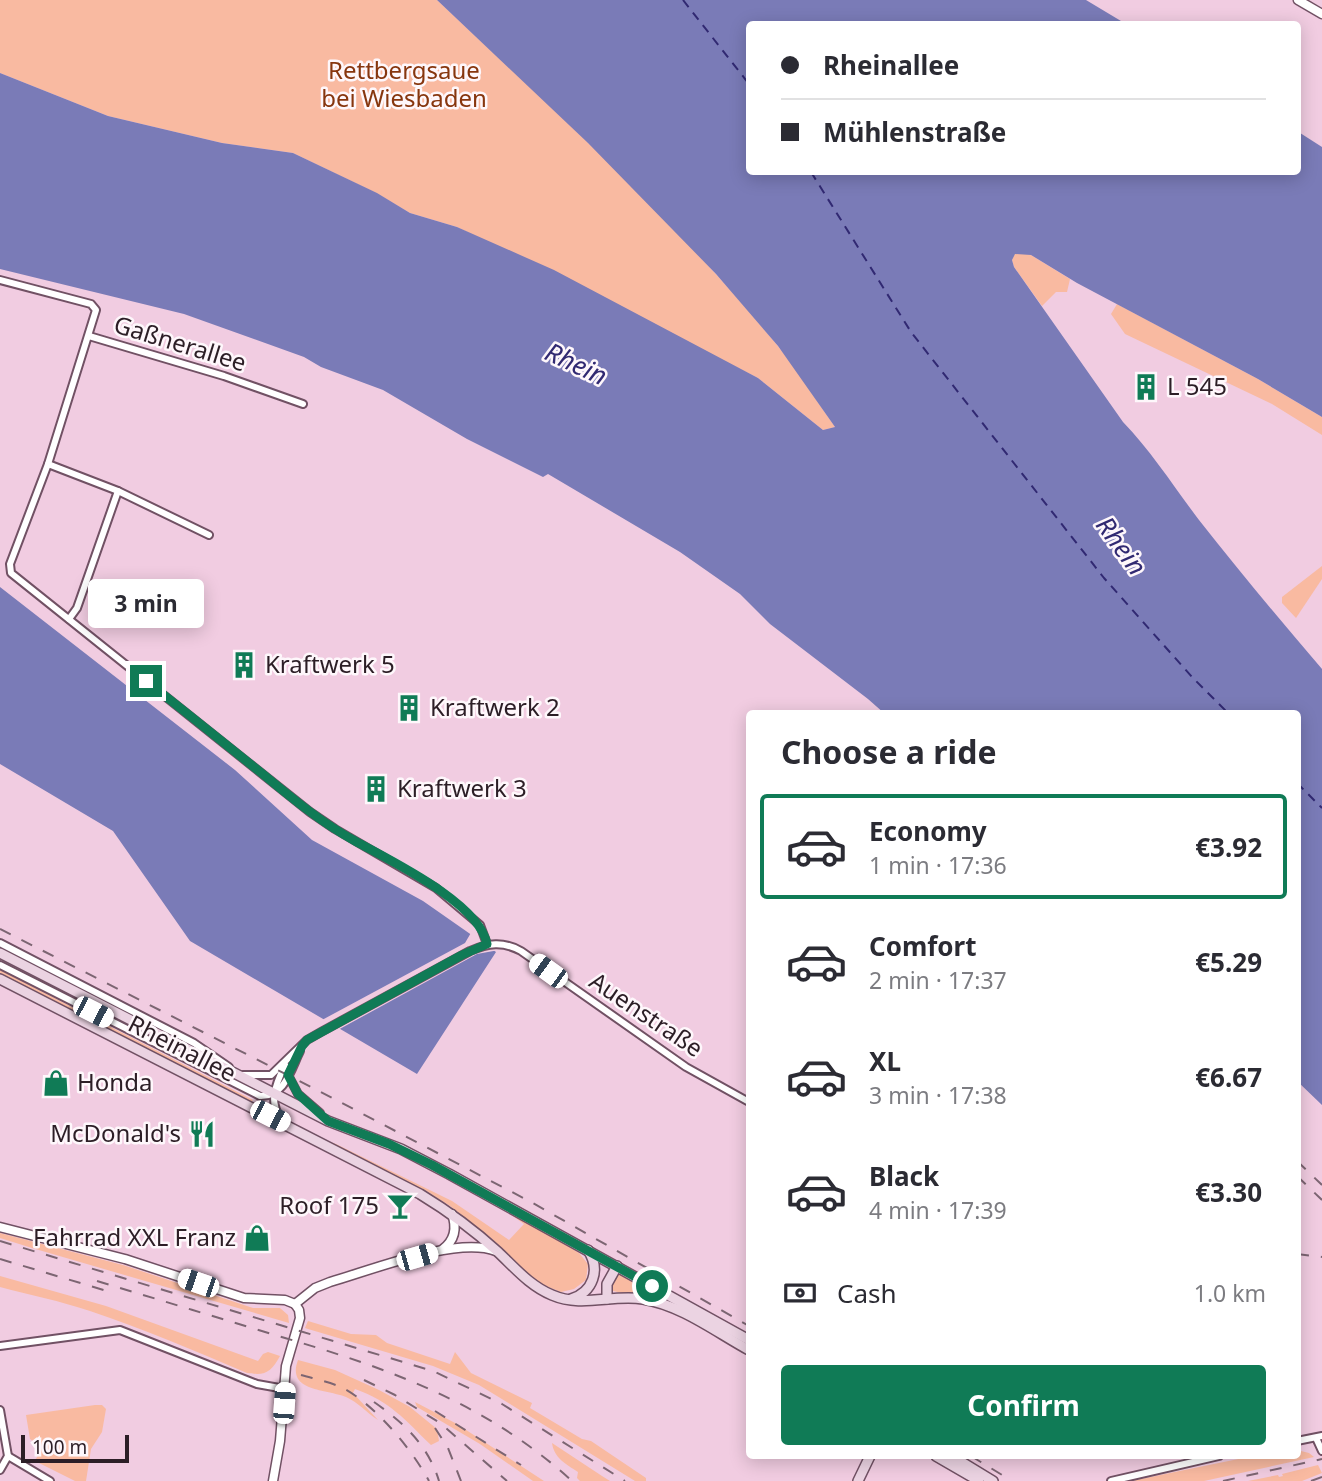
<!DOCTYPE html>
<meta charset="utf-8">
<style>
body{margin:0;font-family:"Noto Sans",sans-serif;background:#f7f7f7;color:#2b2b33;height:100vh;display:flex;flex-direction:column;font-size:26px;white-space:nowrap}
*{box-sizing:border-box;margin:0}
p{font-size:23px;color:#7c7c81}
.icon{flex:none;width:38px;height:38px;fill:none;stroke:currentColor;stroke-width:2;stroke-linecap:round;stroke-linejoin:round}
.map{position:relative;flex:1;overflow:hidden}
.drawer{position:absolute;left:746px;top:710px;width:555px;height:749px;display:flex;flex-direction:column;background:#fff;border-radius:7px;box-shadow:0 4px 18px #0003}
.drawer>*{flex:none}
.guide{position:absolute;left:746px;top:21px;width:555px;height:154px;border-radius:7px;box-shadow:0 4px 18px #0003;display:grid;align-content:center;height:154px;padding:0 35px;background:#fff}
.scale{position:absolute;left:21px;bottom:18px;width:108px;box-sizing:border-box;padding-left:7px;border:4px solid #2c1e26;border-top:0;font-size:19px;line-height:24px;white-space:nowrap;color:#2c1e26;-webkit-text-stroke:5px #fef7fb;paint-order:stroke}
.end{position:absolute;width:32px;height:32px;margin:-16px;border:9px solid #107b56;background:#fff;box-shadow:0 0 0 4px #fff}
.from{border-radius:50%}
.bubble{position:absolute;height:49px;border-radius:7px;background:#fff;box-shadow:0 4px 18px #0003;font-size:23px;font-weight:700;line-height:49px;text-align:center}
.car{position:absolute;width:21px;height:42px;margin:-21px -10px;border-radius:9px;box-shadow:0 0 5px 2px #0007;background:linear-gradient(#fff 24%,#345 0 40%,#fff 0 76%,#345 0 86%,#fff 0)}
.guide b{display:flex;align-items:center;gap:24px;height:66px;font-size:26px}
.guide b+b{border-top:2px solid #e1e1e2}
.guide i{width:18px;height:18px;background:#2b2b33}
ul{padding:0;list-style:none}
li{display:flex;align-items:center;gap:21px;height:105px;margin:0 14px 10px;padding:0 21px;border:4px solid transparent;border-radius:7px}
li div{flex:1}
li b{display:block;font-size:26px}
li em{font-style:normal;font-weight:700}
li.selected{border-color:#107b56}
li>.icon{width:63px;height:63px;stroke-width:1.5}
h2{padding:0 35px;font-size:32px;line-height:84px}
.pay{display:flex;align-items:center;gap:18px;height:77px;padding:0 35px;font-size:26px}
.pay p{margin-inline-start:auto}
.primary-button{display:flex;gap:14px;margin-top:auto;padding:14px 35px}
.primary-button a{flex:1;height:80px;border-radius:7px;background:#107b56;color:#fff;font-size:28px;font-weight:700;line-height:80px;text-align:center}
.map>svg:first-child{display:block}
.green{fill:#f9baa1}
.water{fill:#7a7bb7}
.pier{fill:#f1cce1}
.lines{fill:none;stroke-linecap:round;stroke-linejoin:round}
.ferry{stroke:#312972;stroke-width:2;stroke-dasharray:9 7;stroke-linecap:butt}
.minor-casing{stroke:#715164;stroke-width:10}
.tertiary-casing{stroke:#715164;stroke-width:11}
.secondary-casing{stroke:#715164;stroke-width:12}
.minor{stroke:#fff;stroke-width:6}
.tertiary{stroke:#fff;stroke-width:8}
.secondary{stroke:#ebd3e2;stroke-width:9}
.rail{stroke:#7c6572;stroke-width:2;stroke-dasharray:12 12;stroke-linecap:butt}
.route{stroke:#107b56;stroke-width:9}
.labels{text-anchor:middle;stroke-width:5;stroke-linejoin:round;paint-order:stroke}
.park-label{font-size:24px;fill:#87360e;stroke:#fef7fb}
.street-label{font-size:24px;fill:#2c1e26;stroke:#fef7fb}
.poi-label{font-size:24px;fill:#2c1e26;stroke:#fef7fb;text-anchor:start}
.water-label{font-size:26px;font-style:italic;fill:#312972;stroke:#fef7fb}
</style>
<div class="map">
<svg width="1322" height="1481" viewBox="0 0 1322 1481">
<rect width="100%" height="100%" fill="#f1cce1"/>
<g class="green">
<path d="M0 0H437C554 110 675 220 777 345 798 371 816 400 835 427L823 430 758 378 457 227 410 213 376 193 293 153 222 143 108 116 0 73Z"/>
<polygon points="1022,253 1031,255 1070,279 1067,292 1056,292 1042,306 1014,267 1012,260 1014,254"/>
<polygon points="1117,304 1258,379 1322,417 1322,435 1272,404 1125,334 1111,314"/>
<polygon points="1322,566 1322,579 1296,618 1282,603 1282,597"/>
<polygon points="0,970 253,1100 251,1102 0,974"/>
<polygon points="316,1137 336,1144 452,1201 509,1240 524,1224 495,1203 579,1253 588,1264 586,1280 574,1289 561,1292 538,1283 491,1238 450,1206 428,1192"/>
<polygon points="0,1233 123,1265 253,1308 280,1308 288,1315 289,1323 32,1248 0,1238"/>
<polygon points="618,1272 678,1305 613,1291 611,1284"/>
<path d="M0 1276 106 1306 258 1361 263 1354 268 1352 280 1356C271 1372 266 1376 247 1373 195 1351 144 1329 90 1311 60 1301 30 1295 0 1287Z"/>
<polygon points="308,1321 351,1334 376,1335 387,1343 450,1364 455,1352 471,1373 532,1403 530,1408 582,1439 591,1441 646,1478 646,1481 635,1481 479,1385 433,1366 308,1329 305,1328"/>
<path d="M298 1360 335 1370 379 1390 410 1407 437 1429 439 1441 431 1445C404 1419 391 1402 355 1389L353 1393 378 1420C367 1413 358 1402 346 1397 327 1389 286 1392 298 1360Z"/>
<polygon points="415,1402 457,1424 544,1481 533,1481 480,1444 417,1407"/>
<polygon points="95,1405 102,1405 106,1409 102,1432 91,1449 86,1481 75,1481 35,1461 42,1447 30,1439 26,1415"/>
<path d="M552 1443 602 1476 610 1481H580L577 1478 578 1472C566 1464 554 1458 552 1443Z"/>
<polygon points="1297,1450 1309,1453 1314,1457 1204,1481 1131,1481 1253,1456 1297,1456"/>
<polygon points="1318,1465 1322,1473 1302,1481 1248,1481 1278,1475 1279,1477 1283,1476 1282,1474"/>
</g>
<g class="water">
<path d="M437 0H1086L1126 24H749V172H1297V131L1322 147V417L1258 379 1077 283 1031 255 1015 254 1012 260 1014 267 1123 422C1152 452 1174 487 1199 520 1239 571 1280 620 1322 669V1105L1297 1081V714H885L868 699 770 624 740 594 680 552 548 474 543 477 467 439 383 390 321 367 304 357 184 314 0 269V73L108 116 222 143 293 153 377 193 410 213 457 227 554 270 758 378 823 430 835 427 778 346 716 274 588 143Z"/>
<polygon points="0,587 235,770 312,840 423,901 496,952 417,1074 190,941 113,831 0,764"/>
</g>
<polygon class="pier" points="472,931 499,950 477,954 336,1031 324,1024 322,1020 465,943"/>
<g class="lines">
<g class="ferry">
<polyline points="683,0 749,84"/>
<polyline points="811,172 911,332 1104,578 1192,677 1229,714"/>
<polyline points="1297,783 1322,808"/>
</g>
<defs>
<g id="minor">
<polyline points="0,280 91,304 96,310 48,464 10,564 11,573 310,812 335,829 436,888 480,925 487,944"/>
<polyline points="89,336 224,376 303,404"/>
<polyline points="48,464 118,491 209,535"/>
<polyline points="69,619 77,608 118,491"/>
<polyline points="0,943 194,1043 229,1067"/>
<path d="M0 965 260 1096C285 1097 291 1069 300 1051"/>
<path d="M243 1075H271L307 1040 321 1032 470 951C488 943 503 941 521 951L686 1067 749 1102"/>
<polyline points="288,1075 298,1094 320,1113"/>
<path d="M284 1122C267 1105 275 1085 285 1065"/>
<polyline points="0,1346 120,1330 257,1384 285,1389"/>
<polyline points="0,1410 8,1456 0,1470"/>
<polyline points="1316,1438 1322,1451"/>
<polyline points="1297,1441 1322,1436"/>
<polyline points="8,1456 50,1481"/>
<polyline points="1111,1481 1219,1456"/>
</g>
<g id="tertiary">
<polyline points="1298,0 1322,14"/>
<polyline points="0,1227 125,1259 244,1298 285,1300 295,1304"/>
<path d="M443 1249C455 1240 457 1228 452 1214"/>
<path d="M295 1304 315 1288 330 1282C372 1270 456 1236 496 1251"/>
<polyline points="273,1481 280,1441 286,1366 300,1318 299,1310 295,1304"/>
</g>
<g id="secondary">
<polyline points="0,953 328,1121 401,1149 449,1174 749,1340"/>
<path d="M0 979 420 1194C448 1211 474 1230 498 1252 515 1268 530 1286 552 1295 582 1308 612 1294 643 1299 681 1305 716 1332 749 1350"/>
<path d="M571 1299C593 1292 601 1270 588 1250"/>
<polyline points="607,1299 607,1284 617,1266"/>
<polyline points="936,1456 979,1481"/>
<polyline points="952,1456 993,1481"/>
<polyline points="858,1481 870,1456"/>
</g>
</defs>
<use href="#minor" class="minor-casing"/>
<use href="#tertiary" class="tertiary-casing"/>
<use href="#secondary" class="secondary-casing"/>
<use href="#minor" class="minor"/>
<use href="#tertiary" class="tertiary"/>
<use href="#secondary" class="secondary"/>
<g class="rail">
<polyline points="0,929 319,1091 531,1202 749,1326"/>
<polyline points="1297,1161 1322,1185"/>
<polyline points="1297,1176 1322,1200"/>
<polyline points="0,1241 433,1371 502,1404 625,1481"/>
<polyline points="1297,1254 1322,1257"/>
<polyline points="0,1259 107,1291"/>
<path d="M97 1281C160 1300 222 1319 285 1338 391 1369 489 1405 572 1481"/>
<path d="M301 1375C315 1379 330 1382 343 1388 376 1406 411 1448 429 1481"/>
<polyline points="364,1380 395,1395 440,1423 507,1481"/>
<path d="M374 1402C404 1423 428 1445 439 1481"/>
<polyline points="435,1411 521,1465"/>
<polyline points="435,1428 448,1448 461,1481"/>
<polyline points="971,1456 1012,1481"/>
<polyline points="1223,1481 1322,1459"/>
<polyline points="1311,1481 1322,1477"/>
</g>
</g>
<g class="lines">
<path class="route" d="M146 681C186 712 225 744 264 775 293 799 322 823 355 841 391 861 479 903 487 944L462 955 307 1040 302 1046 288 1075 298 1094 328 1121 389 1144 432 1165 652 1286"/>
</g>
<defs>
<symbol id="building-bare" viewBox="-9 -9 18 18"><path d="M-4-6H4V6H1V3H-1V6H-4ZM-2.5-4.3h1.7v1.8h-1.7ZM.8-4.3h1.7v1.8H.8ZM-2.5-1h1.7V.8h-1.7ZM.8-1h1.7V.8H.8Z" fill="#107b56" stroke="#fef7fb" stroke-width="2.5" paint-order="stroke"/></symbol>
<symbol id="shop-bare" viewBox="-9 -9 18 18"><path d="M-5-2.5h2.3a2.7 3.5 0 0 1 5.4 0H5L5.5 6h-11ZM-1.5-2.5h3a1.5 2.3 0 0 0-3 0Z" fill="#107b56" stroke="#fef7fb" stroke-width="2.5" paint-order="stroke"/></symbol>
<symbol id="restaurant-bare" viewBox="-9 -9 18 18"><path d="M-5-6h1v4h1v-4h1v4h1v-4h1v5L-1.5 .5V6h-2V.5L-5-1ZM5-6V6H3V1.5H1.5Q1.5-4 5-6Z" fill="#107b56" stroke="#fef7fb" stroke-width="2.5" paint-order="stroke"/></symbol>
<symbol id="bar-bare" viewBox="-9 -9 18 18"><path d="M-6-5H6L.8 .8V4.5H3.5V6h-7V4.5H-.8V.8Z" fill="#107b56" stroke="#fef7fb" stroke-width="2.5" paint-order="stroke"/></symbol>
</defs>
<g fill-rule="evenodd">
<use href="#building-bare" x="1127" y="368" width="38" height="38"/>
<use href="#building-bare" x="225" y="646" width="38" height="38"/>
<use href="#building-bare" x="390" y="689" width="38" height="38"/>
<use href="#building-bare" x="357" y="770" width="38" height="38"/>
<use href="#shop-bare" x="37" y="1064" width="38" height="38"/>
<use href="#restaurant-bare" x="183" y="1115" width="38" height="38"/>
<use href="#bar-bare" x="381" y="1187" width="38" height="38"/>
<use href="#shop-bare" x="238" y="1219" width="38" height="38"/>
</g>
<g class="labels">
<g class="park-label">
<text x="404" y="79">Rettbergsaue<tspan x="404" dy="28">bei Wiesbaden</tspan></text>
</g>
<g class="street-label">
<text transform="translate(180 344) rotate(17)" y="8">Gaßnerallee</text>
<text transform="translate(646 1015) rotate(34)" y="8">Auenstraße</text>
<text transform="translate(182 1049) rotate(27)" y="8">Rheinallee</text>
</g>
<g class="poi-label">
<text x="1167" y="395">L 545</text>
<text x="265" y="673">Kraftwerk 5</text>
<text x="430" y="716">Kraftwerk 2</text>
<text x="397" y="797">Kraftwerk 3</text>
<text x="77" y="1091">Honda</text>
<text x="181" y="1142" text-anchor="end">McDonald's</text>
<text x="379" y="1214" text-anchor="end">Roof 175</text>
<text x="236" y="1246" text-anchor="end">Fahrrad XXL Franz</text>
</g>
<g class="water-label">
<text transform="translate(576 364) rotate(25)" y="9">Rhein</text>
<text transform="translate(1121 546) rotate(54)" y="9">Rhein</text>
</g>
</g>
</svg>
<div class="scale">100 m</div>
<i class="end from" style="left:652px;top:1286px"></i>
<i class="end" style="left:146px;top:681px"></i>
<div class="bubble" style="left:88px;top:579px;width:116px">3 min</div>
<i class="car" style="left:548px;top:971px;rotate:306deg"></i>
<i class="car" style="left:93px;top:1012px;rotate:117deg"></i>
<i class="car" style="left:270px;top:1116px;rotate:117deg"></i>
<i class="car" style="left:417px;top:1257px;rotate:74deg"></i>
<i class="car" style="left:198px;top:1283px;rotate:289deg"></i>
<i class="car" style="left:284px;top:1403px;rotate:4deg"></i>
<div class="guide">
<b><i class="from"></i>Rheinallee</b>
<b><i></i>Mühlenstraße</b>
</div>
<section class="drawer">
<h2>Choose a ride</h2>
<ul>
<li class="selected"><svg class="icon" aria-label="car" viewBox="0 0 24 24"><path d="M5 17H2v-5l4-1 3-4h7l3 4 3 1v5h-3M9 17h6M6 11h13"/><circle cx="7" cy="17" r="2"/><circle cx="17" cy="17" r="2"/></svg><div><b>Economy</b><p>1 min · 17:36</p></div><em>€3.92</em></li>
<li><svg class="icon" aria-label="car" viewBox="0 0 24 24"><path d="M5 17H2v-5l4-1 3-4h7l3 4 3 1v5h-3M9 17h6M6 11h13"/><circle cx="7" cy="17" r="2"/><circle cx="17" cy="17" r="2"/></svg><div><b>Comfort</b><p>2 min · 17:37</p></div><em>€5.29</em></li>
<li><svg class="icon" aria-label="car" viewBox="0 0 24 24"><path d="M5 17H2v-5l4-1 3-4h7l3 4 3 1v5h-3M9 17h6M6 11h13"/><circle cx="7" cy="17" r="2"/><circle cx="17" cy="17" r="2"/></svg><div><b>XL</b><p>3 min · 17:38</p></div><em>€6.67</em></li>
<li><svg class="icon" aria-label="car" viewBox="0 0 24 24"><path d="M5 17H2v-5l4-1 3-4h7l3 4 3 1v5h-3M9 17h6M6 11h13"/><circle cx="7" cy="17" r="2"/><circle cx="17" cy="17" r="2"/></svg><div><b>Black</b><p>4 min · 17:39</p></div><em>€3.30</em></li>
</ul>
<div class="pay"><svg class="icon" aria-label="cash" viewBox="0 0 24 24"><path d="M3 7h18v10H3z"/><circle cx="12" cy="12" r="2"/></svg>Cash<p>1.0 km</p></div>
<div class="primary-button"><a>Confirm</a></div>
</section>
</div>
